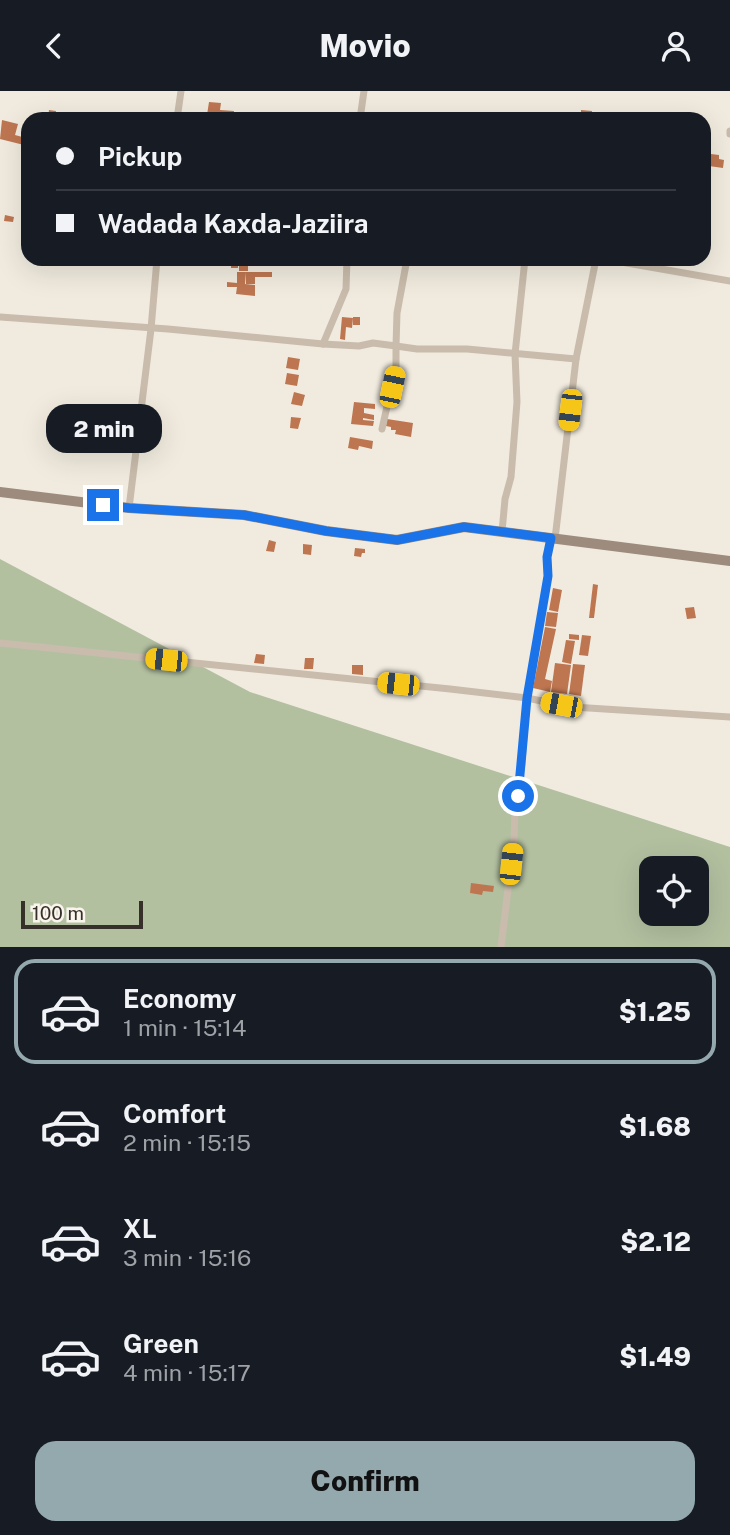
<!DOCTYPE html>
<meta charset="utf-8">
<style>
body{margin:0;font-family:"Public Sans",sans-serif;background:#20242c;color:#f1f3f6;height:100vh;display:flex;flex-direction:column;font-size:26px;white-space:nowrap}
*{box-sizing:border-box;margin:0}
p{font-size:23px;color:#9ea1a6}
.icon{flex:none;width:38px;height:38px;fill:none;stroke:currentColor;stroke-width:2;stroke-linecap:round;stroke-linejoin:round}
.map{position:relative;height:856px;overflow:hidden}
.drawer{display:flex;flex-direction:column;background:#171b24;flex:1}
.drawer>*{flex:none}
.hud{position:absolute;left:21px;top:21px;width:690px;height:154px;border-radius:21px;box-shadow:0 7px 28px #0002;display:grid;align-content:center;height:154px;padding:0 35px;background:#171b24}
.tools{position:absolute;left:639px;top:765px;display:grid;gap:14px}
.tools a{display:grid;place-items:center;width:70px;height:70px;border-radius:14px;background:#171b24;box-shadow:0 7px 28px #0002;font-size:35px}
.scale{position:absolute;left:21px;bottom:18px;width:122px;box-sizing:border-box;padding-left:7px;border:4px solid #37302a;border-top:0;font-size:19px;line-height:24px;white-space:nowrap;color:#37302a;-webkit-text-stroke:5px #f9f4ec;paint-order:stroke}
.end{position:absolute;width:32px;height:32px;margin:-16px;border:9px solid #1a73e8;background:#fff;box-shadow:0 0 0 4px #fff}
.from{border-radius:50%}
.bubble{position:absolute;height:49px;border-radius:21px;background:#171b24;box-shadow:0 7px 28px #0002;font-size:23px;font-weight:800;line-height:49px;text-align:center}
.car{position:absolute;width:21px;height:42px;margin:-21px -10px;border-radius:9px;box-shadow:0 0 5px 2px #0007;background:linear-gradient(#f5c518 24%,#345 0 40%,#f5c518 0 76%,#345 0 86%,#f5c518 0)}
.hud b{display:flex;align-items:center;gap:24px;height:66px;font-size:26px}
.hud b+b{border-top:2px solid #363941}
.hud i{width:18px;height:18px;background:#f1f3f6}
ul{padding:12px 0 0;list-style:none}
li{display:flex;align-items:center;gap:21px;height:105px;margin:0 14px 10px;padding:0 21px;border:4px solid transparent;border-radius:21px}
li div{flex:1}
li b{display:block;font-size:26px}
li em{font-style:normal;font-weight:800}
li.selected{border-color:#94a9ae}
li>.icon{width:63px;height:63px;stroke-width:1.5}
.cta{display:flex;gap:14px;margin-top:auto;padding:14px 35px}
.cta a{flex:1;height:80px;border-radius:21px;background:#94a9ae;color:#111;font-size:28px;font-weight:800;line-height:80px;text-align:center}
header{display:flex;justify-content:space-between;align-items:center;height:91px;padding:0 35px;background:#171b24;font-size:32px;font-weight:800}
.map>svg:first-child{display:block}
.green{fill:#b2c0a0;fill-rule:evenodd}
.building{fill:#be7651}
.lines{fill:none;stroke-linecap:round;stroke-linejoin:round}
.street{stroke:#c9bcac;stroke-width:7}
.secondary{stroke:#9d8c7d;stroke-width:10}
.route{stroke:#1a73e8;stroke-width:9}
</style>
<header><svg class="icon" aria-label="back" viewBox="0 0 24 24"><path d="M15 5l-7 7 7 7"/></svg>Movio<svg class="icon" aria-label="person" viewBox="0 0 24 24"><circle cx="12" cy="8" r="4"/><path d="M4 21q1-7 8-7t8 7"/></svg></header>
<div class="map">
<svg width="730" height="856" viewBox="0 0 730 856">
<rect width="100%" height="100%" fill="#f1ebdf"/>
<path class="green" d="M0 468 250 601 730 756V856H0ZM651 777H696V822H651Z"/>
<g class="building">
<polygon points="209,11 221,12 220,19 234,20 233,27 207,24"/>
<polygon points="49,19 56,20 55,28 48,28"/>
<polygon points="581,19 592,20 592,25 600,26 600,28 581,28"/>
<polygon points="148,22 158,23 157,28 148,28"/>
<polygon points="2,29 18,33 15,44 26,47 24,54 0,48"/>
<polygon points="711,63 719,64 719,68 724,69 723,77 709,75"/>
<polygon points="5,124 14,126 13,131 4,130"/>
<polygon points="226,168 238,168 238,177 231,177 231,171 226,171"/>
<rect x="239" y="169" width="9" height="11"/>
<polygon points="237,181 246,181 245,193 255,194 255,205 236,203 237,196 227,196 227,191 237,192"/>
<polygon points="246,181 272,181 272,186 255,186 255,193 246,193"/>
<polygon points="342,226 353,227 352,237 346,236 345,249 340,248"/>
<rect x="353" y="226" width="7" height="8"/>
<polygon points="288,266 300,268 298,279 286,277"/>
<polygon points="287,282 299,284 297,295 285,293"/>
<polygon points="294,301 305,304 302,315 291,313"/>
<polygon points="354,311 375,313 375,318 364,317 364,322 374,324 374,329 363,327 363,329 374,330 373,335 351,333"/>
<polygon points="291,326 301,327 298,338 290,337"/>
<polygon points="387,328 413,332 411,346 395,343 396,339 391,339 391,336 386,335"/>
<polygon points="350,346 373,350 372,358 359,355 358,359 348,357"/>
<polygon points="269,449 276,451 274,461 266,460"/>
<polygon points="303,453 312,454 311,464 303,463"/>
<polygon points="355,457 365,458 365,462 362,462 361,466 354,465"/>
<polygon points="593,493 598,494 594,527 589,527"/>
<polygon points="553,497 562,499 558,521 549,519"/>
<polygon points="694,516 696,527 687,528 685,517"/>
<polygon points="547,521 558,522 556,536 545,535"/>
<polygon points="545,536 556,538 545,588 552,590 550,601 533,597"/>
<polygon points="569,543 579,544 579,549 569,548"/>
<polygon points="582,544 591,545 588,565 579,564"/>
<polygon points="566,549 575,550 571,573 562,571"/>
<polygon points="256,563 265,564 264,573 254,572"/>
<polygon points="305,567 314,567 313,578 304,578"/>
<polygon points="555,572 571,574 567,603 551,601"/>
<polygon points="573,573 585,574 581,605 569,603"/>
<polygon points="352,574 363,574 363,584 352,583"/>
<polygon points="471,792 494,795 493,801 483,800 482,804 470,802"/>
</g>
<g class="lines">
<g class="street">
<polyline points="177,28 181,0"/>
<polyline points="360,28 364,0"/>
<polyline points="730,40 730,43"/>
<polyline points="407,168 397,222 396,255 417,258 467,258 576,268 596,168"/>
<polyline points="604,168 730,190"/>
<polyline points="0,226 168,238 323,253 359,255 373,252 396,255 396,275 382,338"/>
<polyline points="323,253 346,198 347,168"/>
<polyline points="129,417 151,238 157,168"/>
<polyline points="502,441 505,408 511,386 517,311 515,263 525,168"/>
<polyline points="555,448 576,268"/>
<polyline points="0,552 450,598 527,607 561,614"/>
<polyline points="573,616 730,626"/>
<polyline points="501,856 514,749 515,719 522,672 527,607 548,485 547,466 551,447"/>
</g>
<polyline class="secondary" points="0,401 129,417 244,424 326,440 397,449 464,436 730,470"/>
</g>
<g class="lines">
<polyline class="route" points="103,414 129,417 244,424 326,440 397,449 464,436 551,447 547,466 548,485 527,607 518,705"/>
</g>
</svg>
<div class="tools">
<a><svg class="icon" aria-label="locate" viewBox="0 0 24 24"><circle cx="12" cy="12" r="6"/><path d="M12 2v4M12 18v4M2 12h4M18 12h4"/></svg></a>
</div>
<div class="scale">100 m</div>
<i class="end from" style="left:518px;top:705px"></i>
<i class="end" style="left:103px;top:414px"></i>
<div class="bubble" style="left:46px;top:313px;width:116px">2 min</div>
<i class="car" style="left:392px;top:296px;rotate:12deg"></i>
<i class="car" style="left:570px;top:319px;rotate:187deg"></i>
<i class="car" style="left:166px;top:569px;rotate:276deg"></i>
<i class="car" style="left:398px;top:593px;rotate:276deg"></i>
<i class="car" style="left:561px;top:614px;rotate:281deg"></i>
<i class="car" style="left:511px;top:773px;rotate:6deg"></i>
<div class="hud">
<b><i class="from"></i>Pickup</b>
<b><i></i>Wadada Kaxda-Jaziira</b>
</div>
</div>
<section class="drawer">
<ul>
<li class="selected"><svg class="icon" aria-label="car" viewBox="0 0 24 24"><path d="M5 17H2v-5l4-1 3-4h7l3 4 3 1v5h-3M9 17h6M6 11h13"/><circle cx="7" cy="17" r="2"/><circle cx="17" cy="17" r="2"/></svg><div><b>Economy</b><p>1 min · 15:14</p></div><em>$1.25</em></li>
<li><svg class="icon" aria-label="car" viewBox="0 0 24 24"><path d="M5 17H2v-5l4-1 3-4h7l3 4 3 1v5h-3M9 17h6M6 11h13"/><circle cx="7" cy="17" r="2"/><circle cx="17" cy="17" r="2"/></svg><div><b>Comfort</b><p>2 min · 15:15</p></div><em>$1.68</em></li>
<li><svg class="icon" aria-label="car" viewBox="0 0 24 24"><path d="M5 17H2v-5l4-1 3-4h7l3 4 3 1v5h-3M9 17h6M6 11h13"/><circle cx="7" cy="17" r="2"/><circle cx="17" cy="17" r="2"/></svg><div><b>XL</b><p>3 min · 15:16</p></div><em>$2.12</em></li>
<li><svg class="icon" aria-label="car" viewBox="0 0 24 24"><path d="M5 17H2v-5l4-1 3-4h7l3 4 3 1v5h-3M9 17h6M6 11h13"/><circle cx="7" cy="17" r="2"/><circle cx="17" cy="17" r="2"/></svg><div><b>Green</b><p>4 min · 15:17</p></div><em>$1.49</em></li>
</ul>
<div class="cta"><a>Confirm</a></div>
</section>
